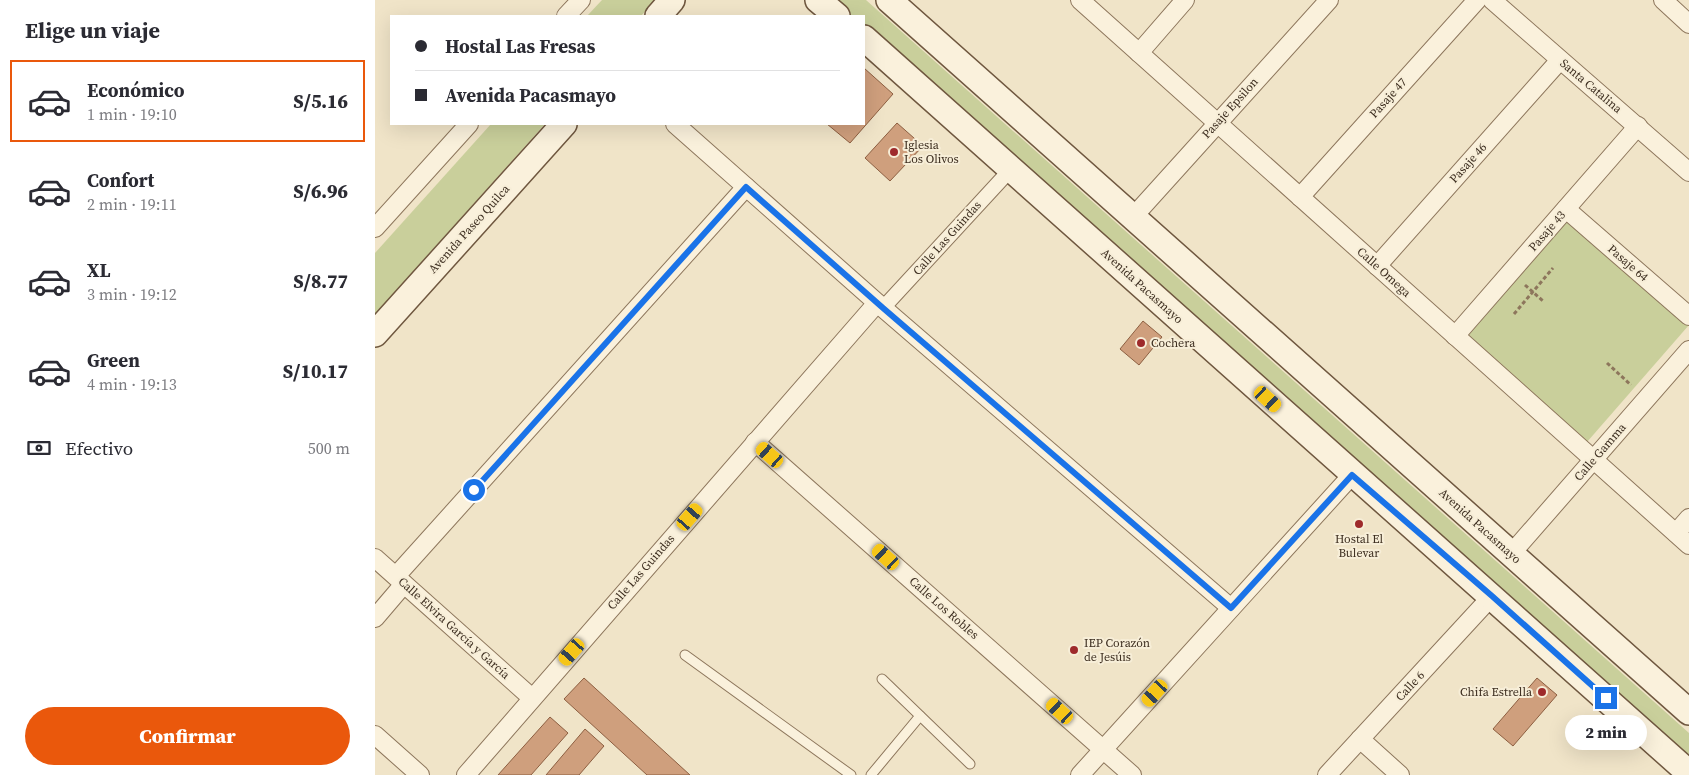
<!DOCTYPE html>
<html lang="es">
<meta charset="utf-8">
<style>
body{margin:0;font-family:"Source Serif 4",serif;background:#f7f7f7;color:#2b2b33;height:100vh;display:flex;flex-direction:column;font-size:19px;white-space:nowrap}
*{box-sizing:border-box;margin:0}
p{font-size:16px;color:#7c7c81}
.icon{flex:none;width:28px;height:28px;fill:none;stroke:currentColor;stroke-width:2;stroke-linecap:round;stroke-linejoin:round}
.map{position:relative;flex:1;overflow:hidden}
.sheet{display:flex;flex-direction:column;background:#fff;width:375px}
.sheet>*{flex:none}
.top-card{position:absolute;left:15px;top:15px;width:475px;height:110px;border-radius:0px;box-shadow:0 5px 20px #0002;display:grid;align-content:center;height:110px;padding:0 25px;background:#fff}
.end{position:absolute;width:22px;height:22px;margin:-11px;border:6px solid #1a73e8;background:#fff;box-shadow:0 0 0 2px #fff}
.from{border-radius:50%}
.bubble{position:absolute;height:35px;border-radius:18px;background:#fff;box-shadow:0 5px 20px #0002;font-size:16px;font-weight:800;line-height:35px;text-align:center}
.car{position:absolute;width:15px;height:30px;margin:-15px -8px;border-radius:6px;box-shadow:0 0 4px 1px #0007;background:linear-gradient(#f5c518 24%,#345 0 40%,#f5c518 0 76%,#345 0 86%,#f5c518 0)}
.top-card b{display:flex;align-items:center;gap:18px;height:48px;font-size:19px}
.top-card b+b{border-top:1px solid #e1e1e2}
.top-card i{width:12px;height:12px;background:#2b2b33}
ul{padding:0;list-style:none}
li{display:flex;align-items:center;gap:15px;height:82px;margin:0 10px 8px;padding:0 15px;border:2px solid transparent;border-radius:0px}
li div{flex:1}
li b{display:block;font-size:19px}
li em{font-style:normal;font-weight:800}
li.on{border-color:#ea580c}
li>.icon{width:45px;height:45px;stroke-width:1.5}
h2{padding:0 25px;font-size:22px;line-height:60px}
.pay{display:flex;align-items:center;gap:12px;height:55px;padding:0 25px;font-size:19px}
.pay p{margin-inline-start:auto}
.primary-button{display:flex;gap:10px;margin-top:auto;padding:10px 25px}
.primary-button a{flex:1;height:58px;border-radius:30px;background:#ea580c;color:#fff;font-size:20px;font-weight:800;line-height:58px;text-align:center}
main{display:flex;flex:1;min-height:0}
.map>svg:first-child{display:block}
.green{fill:#c9cf9b}
.building{fill:#cf9f7d;stroke:#8d5f41}
.lines{fill:none;stroke-linecap:round;stroke-linejoin:round}
.service-casing{stroke:#8d765c;stroke-width:11}
.pedestrian-casing{stroke:#8d765c;stroke-width:16}
.minor-casing{stroke:#8d765c;stroke-width:20}
.secondary-casing{stroke:#6f573f;stroke-width:28}
.path{stroke:#8d765c;stroke-width:3;stroke-dasharray:4 2.5;stroke-linecap:butt}
.service{stroke:#faf1dc;stroke-width:9}
.pedestrian{stroke:#faf1dc;stroke-width:14}
.minor{stroke:#faf1dc;stroke-width:18}
.secondary{stroke:#faf1dc;stroke-width:25}
.route{stroke:#1a73e8;stroke-width:6}
.poi-dot{fill:#9e2a2b;stroke:#f7eed8;stroke-width:2}
.labels{text-anchor:middle;stroke-width:4;stroke-linejoin:round;paint-order:stroke}
.street-label{font-size:12px;fill:#3d2e20;stroke:#f7eed8}
.poi-label{font-size:12px;fill:#3d2e20;stroke:#f7eed8;text-anchor:start}
</style>
<main>
<section class="sheet">
<h2>Elige un viaje</h2>
<ul>
<li class="on"><svg class="icon" aria-label="car" viewBox="0 0 24 24"><path d="M5 17H2v-5l4-1 3-4h7l3 4 3 1v5h-3M9 17h6M6 11h13"/><circle cx="7" cy="17" r="2"/><circle cx="17" cy="17" r="2"/></svg><div><b>Económico</b><p>1 min · 19:10</p></div><em>S/5.16</em></li>
<li><svg class="icon" aria-label="car" viewBox="0 0 24 24"><path d="M5 17H2v-5l4-1 3-4h7l3 4 3 1v5h-3M9 17h6M6 11h13"/><circle cx="7" cy="17" r="2"/><circle cx="17" cy="17" r="2"/></svg><div><b>Confort</b><p>2 min · 19:11</p></div><em>S/6.96</em></li>
<li><svg class="icon" aria-label="car" viewBox="0 0 24 24"><path d="M5 17H2v-5l4-1 3-4h7l3 4 3 1v5h-3M9 17h6M6 11h13"/><circle cx="7" cy="17" r="2"/><circle cx="17" cy="17" r="2"/></svg><div><b>XL</b><p>3 min · 19:12</p></div><em>S/8.77</em></li>
<li><svg class="icon" aria-label="car" viewBox="0 0 24 24"><path d="M5 17H2v-5l4-1 3-4h7l3 4 3 1v5h-3M9 17h6M6 11h13"/><circle cx="7" cy="17" r="2"/><circle cx="17" cy="17" r="2"/></svg><div><b>Green</b><p>4 min · 19:13</p></div><em>S/10.17</em></li>
</ul>
<div class="pay"><svg class="icon" aria-label="cash" viewBox="0 0 24 24"><path d="M3 7h18v10H3z"/><circle cx="12" cy="12" r="2"/></svg>Efectivo<p>500 m</p></div>
<div class="primary-button"><a>Confirmar</a></div>
</section>
<div class="map">
<svg width="1314" height="775" viewBox="0 0 1314 775">
<rect width="100%" height="100%" fill="#f0e4c8"/>
<g class="green">
<polygon points="227,0 280,0 266,16 212,16"/>
<polygon points="457,0 491,0 1314,733 1314,761 489,28 489,16 476,16"/>
<polygon points="116,124 170,124 0,314 0,253"/>
<polygon points="1190,214 1314,325 1212,442 1089,332"/>
</g>
<g class="building">
<polygon points="489,68 518,94 475,143 452,124 489,124"/>
<polygon points="522,123 548,146 515,181 490,158"/>
<polygon points="768,321 787,337 764,365 745,349"/>
<polygon points="209,678 315,775 272,775 189,699"/>
<polygon points="1162,678 1182,695 1138,746 1118,729"/>
<polygon points="175,717 193,733 156,775 123,775"/>
<polygon points="210,729 229,746 204,775 171,775"/>
</g>
<g class="lines">
<defs>
<g id="service">
<polyline points="310,655 476,775"/>
<polyline points="507,679 595,764"/>
<polyline points="496,775 545,716"/>
</g>
<polyline id="pedestrian" points="508,308 637,168"/>
<g id="minor">
<polyline points="705,0 1314,545"/>
<polyline points="1117,0 1314,172"/>
<polyline points="1288,0 1314,24"/>
<polyline points="191,16 206,0"/>
<polyline points="764,53 810,0"/>
<polyline points="300,124 508,308 856,608"/>
<polyline points="925,197 1102,0"/>
<polyline points="1191,209 1314,316"/>
<polyline points="758,217 954,0"/>
<polyline points="0,228 94,124"/>
<polyline points="1002,266 1185,60"/>
<polyline points="1080,336 1263,126"/>
<polyline points="380,442 757,775"/>
<polyline points="1301,533 1314,518"/>
<polyline points="1136,554 1314,350"/>
<polyline points="0,558 157,698"/>
<polyline points="21,576 371,187"/>
<polyline points="0,618 29,584"/>
<polyline points="0,735 45,775"/>
<polyline points="985,739 1025,775"/>
<polyline points="91,775 502,303"/>
<polyline points="705,775 977,475"/>
<polyline points="952,775 1117,596"/>
</g>
<g id="secondary">
<polyline points="443,0 462,16"/>
<polyline points="514,0 1314,712"/>
<polyline points="283,16 297,0"/>
<polyline points="489,38 1314,773"/>
<polyline points="0,334 189,124"/>
</g>
</defs>
<use href="#service" class="service-casing"/>
<use href="#pedestrian" class="pedestrian-casing"/>
<use href="#minor" class="minor-casing"/>
<use href="#secondary" class="secondary-casing"/>
<g class="path">
<polyline points="1150,285 1168,301"/>
<polyline points="1139,314 1178,268"/>
<polyline points="1232,363 1256,385"/>
</g>
<use href="#service" class="service"/>
<use href="#pedestrian" class="pedestrian"/>
<use href="#minor" class="minor"/>
<use href="#secondary" class="secondary"/>
</g>
<g class="lines">
<polyline class="route" points="99,490 371,187 508,308 856,608 977,475 1117,596 1231,698"/>
</g>
<g class="poi-dot">
<circle cx="519" cy="152" r="5"/>
<circle cx="766" cy="343" r="5"/>
<circle cx="984" cy="524" r="5"/>
<circle cx="699" cy="650" r="5"/>
<circle cx="1167" cy="692" r="5"/>
</g>
<g class="labels">
<g class="street-label">
<text transform="translate(1216 86) rotate(40)" y="4">Santa Catalina</text>
<text transform="translate(1013 98) rotate(-48)" y="4">Pasaje 47</text>
<text transform="translate(855 108) rotate(-48)" y="4">Pasaje Epsilon</text>
<text transform="translate(1093 163) rotate(-48)" y="4">Pasaje 46</text>
<text transform="translate(94 229) rotate(-48)" y="4">Avenida Paseo Quilca</text>
<text transform="translate(1172 231) rotate(-49)" y="4">Pasaje 43</text>
<text transform="translate(572 238) rotate(-48)" y="4">Calle Las Guindas</text>
<text transform="translate(1253 263) rotate(41)" y="4">Pasaje 64</text>
<text transform="translate(1009 272) rotate(42)" y="4">Calle Omega</text>
<text transform="translate(767 286) rotate(42)" y="4">Avenida Pacasmayo</text>
<text transform="translate(1225 452) rotate(-49)" y="4">Calle Gamma</text>
<text transform="translate(1105 526) rotate(42)" y="4">Avenida Pacasmayo</text>
<text transform="translate(266 572) rotate(-49)" y="4">Calle Las Guindas</text>
<text transform="translate(569 608) rotate(41)" y="4">Calle Los Robles</text>
<text transform="translate(79 628) rotate(42)" y="4">Calle Elvira García y García</text>
<text transform="translate(1035 686) rotate(-47)" y="4">Calle 6</text>
</g>
<g class="poi-label">
<text x="529" y="149">Iglesia<tspan x="529" dy="14">Los Olivos</tspan></text>
<text x="776" y="347">Cochera</text>
<text x="984" y="543" text-anchor="middle">Hostal El<tspan x="984" dy="14">Bulevar</tspan></text>
<text x="709" y="647">IEP Corazón<tspan x="709" dy="14">de Jesúis</tspan></text>
<text x="1157" y="696" text-anchor="end">Chifa Estrella</text>
</g>
</g>
</svg>
<i class="end from" style="left:99px;top:490px"></i>
<i class="end" style="left:1231px;top:698px"></i>
<div class="bubble" style="left:1190px;top:715px;width:82px">2 min</div>
<i class="car" style="left:893px;top:399px;rotate:132deg"></i>
<i class="car" style="left:395px;top:455px;rotate:311deg"></i>
<i class="car" style="left:315px;top:517px;rotate:41deg"></i>
<i class="car" style="left:511px;top:557px;rotate:312deg"></i>
<i class="car" style="left:197px;top:652px;rotate:221deg"></i>
<i class="car" style="left:780px;top:693px;rotate:222deg"></i>
<i class="car" style="left:685px;top:711px;rotate:312deg"></i>
<div class="top-card">
<b><i class="from"></i>Hostal Las Fresas</b>
<b><i></i>Avenida Pacasmayo</b>
</div>
</div>
</main>
